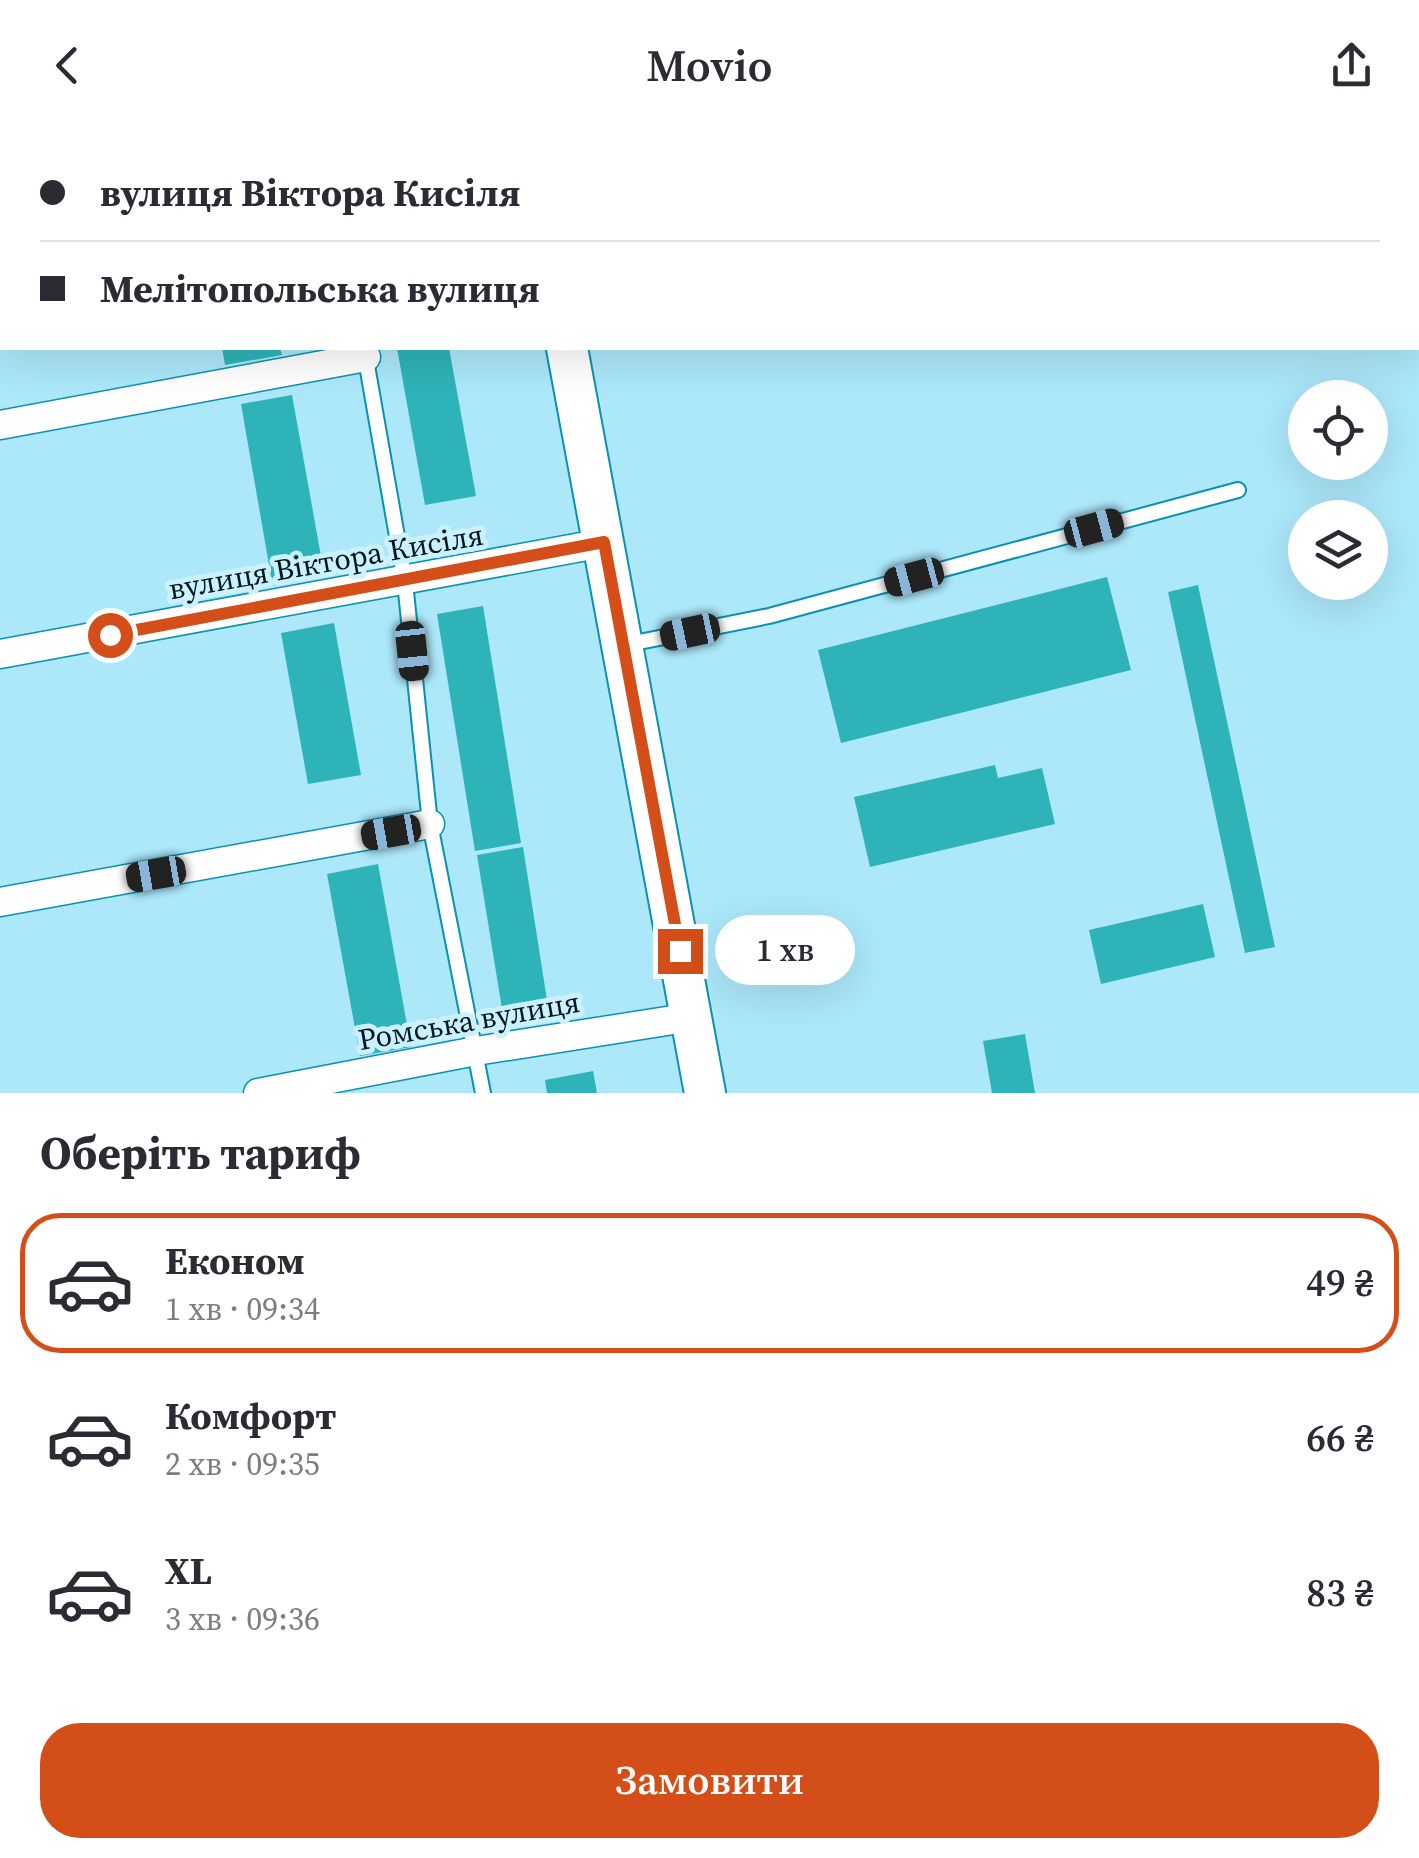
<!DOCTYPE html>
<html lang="uk">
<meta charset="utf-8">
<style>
body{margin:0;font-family:"Source Serif 4",serif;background:#f7f7f7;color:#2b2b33;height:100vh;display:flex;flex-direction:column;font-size:38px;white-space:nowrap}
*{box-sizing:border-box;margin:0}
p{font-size:32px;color:#7c7c81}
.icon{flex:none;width:55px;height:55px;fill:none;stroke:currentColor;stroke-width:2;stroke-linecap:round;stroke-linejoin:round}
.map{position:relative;height:963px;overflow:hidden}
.panel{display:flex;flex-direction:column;background:#fff;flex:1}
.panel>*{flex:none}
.hud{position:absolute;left:0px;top:0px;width:1420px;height:220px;box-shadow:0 10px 40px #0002;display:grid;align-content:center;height:220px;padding:0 40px;background:#fff}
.fabs{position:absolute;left:1288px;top:250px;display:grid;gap:20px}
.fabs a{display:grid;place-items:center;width:100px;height:100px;border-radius:50%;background:#fff;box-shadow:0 10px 40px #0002;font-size:50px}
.end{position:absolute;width:45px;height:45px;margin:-22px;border:12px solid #d44e19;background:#fff;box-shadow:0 0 0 5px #fff}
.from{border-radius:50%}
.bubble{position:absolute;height:70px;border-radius:35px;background:#fff;box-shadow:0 10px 40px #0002;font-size:32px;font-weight:600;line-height:70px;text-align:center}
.car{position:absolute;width:30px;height:60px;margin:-30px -15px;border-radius:12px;box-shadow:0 0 8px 2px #0007;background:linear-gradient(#222 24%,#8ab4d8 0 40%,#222 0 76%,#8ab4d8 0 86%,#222 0)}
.hud b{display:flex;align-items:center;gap:35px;height:95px;font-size:38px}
.hud b+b{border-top:2px solid #e1e1e2}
.hud i{width:25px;height:25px;background:#2b2b33}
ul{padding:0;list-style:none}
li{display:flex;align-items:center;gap:30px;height:140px;margin:0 20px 15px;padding:0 20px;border:5px solid transparent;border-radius:40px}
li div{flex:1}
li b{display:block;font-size:38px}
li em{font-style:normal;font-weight:600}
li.current{border-color:#d44e19}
li>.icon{width:90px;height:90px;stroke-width:1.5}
h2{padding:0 40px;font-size:45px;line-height:120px}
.primary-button{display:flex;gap:20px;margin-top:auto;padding:20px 40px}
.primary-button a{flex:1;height:115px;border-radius:40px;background:#d44e19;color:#fff;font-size:40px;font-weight:600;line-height:115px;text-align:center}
header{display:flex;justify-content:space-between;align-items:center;height:130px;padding:0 40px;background:#fff;font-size:45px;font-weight:600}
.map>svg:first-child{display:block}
.building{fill:#2eb3b8}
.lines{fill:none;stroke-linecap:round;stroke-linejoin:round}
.lane-casing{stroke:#0992af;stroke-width:18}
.street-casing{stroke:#0992af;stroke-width:31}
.secondary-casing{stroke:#0992af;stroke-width:44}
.lane{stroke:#fff;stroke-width:14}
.street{stroke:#fff;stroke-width:28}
.secondary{stroke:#fff;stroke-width:40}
.route{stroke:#d44e19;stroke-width:12}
.labels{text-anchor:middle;stroke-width:10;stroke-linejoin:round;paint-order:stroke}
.street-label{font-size:30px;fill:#01181e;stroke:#caf1fd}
</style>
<header><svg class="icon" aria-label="back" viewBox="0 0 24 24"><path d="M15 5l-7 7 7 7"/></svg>Movio<svg class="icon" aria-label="share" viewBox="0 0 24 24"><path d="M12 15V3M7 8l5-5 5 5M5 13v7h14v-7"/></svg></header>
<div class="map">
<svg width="1419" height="963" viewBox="0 0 1419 963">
<rect width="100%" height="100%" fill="#ace7fa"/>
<g class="building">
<polygon points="222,218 280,218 282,225 225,235"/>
<polygon points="397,218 449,218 476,366 425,375"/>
<polygon points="292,265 324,443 272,452 241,274"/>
<polygon points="1107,447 1131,540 841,613 818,520"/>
<polygon points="1198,455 1275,817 1245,823 1168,462"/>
<polygon points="483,476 521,713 475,721 437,484"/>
<polygon points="334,493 361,645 308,654 281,503"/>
<polygon points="995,635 998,648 1042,638 1055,694 870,737 854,667"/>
<polygon points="523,717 549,883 504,891 477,725"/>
<polygon points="378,734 411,917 360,926 327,744"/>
<polygon points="1203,774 1215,827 1101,854 1089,800"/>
<polygon points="1025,904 1035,963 992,963 983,911"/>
<polygon points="593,941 597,963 547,963 545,950"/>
</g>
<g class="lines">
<defs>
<g id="lane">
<polyline points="151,0 151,2"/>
<polyline points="324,0 324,2"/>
<polyline points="365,224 405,452 430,694 483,963"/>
<polyline points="624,515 769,486 1238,360"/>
</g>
<g id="street">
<polyline points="289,2 302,0"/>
<polyline points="0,56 2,55"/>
<polyline points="0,295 366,227"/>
<polyline points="0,524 603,413"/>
<polyline points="0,772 430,694"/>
<polyline points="258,963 476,921 692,887"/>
</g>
<g id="secondary">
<polyline points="529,0 529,2"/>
<polyline points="567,218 705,963"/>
</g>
</defs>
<use href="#lane" class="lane-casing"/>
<use href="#street" class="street-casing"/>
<use href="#secondary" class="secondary-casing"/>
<use href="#lane" class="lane"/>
<use href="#street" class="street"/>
<use href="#secondary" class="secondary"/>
</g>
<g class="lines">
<polyline class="route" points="110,505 604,412 680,821"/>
</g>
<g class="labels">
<g class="street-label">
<text transform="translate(326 432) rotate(-10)" y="10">вулиця Віктора Кисіля</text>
<text transform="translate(469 891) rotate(-10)" y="10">Ромська вулиця</text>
</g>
</g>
</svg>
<div class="fabs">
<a><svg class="icon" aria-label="locate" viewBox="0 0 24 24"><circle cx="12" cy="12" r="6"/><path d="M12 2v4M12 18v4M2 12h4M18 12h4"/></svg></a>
<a><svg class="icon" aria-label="layers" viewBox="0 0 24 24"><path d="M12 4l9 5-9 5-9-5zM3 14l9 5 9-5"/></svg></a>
</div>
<i class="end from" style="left:110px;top:505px"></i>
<i class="end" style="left:680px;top:821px"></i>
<div class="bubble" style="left:715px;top:785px;width:140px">1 хв</div>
<i class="car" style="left:1094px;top:398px;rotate:75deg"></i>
<i class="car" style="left:914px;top:447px;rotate:255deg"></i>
<i class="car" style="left:690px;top:502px;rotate:258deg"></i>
<i class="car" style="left:412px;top:521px;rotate:174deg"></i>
<i class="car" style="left:391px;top:702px;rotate:260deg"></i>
<i class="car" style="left:156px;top:744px;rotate:260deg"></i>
<div class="hud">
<b><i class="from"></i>вулиця Віктора Кисіля</b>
<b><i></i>Мелітопольська вулиця</b>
</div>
</div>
<section class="panel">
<h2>Оберіть тариф</h2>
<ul>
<li class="current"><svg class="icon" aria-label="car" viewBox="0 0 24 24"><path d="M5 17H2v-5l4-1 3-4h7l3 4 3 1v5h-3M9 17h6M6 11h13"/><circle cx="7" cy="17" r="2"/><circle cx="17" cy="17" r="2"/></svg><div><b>Економ</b><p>1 хв · 09:34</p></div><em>49 ₴</em></li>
<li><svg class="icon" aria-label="car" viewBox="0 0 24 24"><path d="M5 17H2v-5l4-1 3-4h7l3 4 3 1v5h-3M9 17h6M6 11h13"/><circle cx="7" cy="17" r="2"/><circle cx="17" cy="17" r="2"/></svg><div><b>Комфорт</b><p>2 хв · 09:35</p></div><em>66 ₴</em></li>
<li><svg class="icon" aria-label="car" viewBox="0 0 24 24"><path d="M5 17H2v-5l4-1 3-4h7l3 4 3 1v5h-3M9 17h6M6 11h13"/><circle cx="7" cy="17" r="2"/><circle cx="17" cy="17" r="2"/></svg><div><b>XL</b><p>3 хв · 09:36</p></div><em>83 ₴</em></li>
</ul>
<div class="primary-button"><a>Замовити</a></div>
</section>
